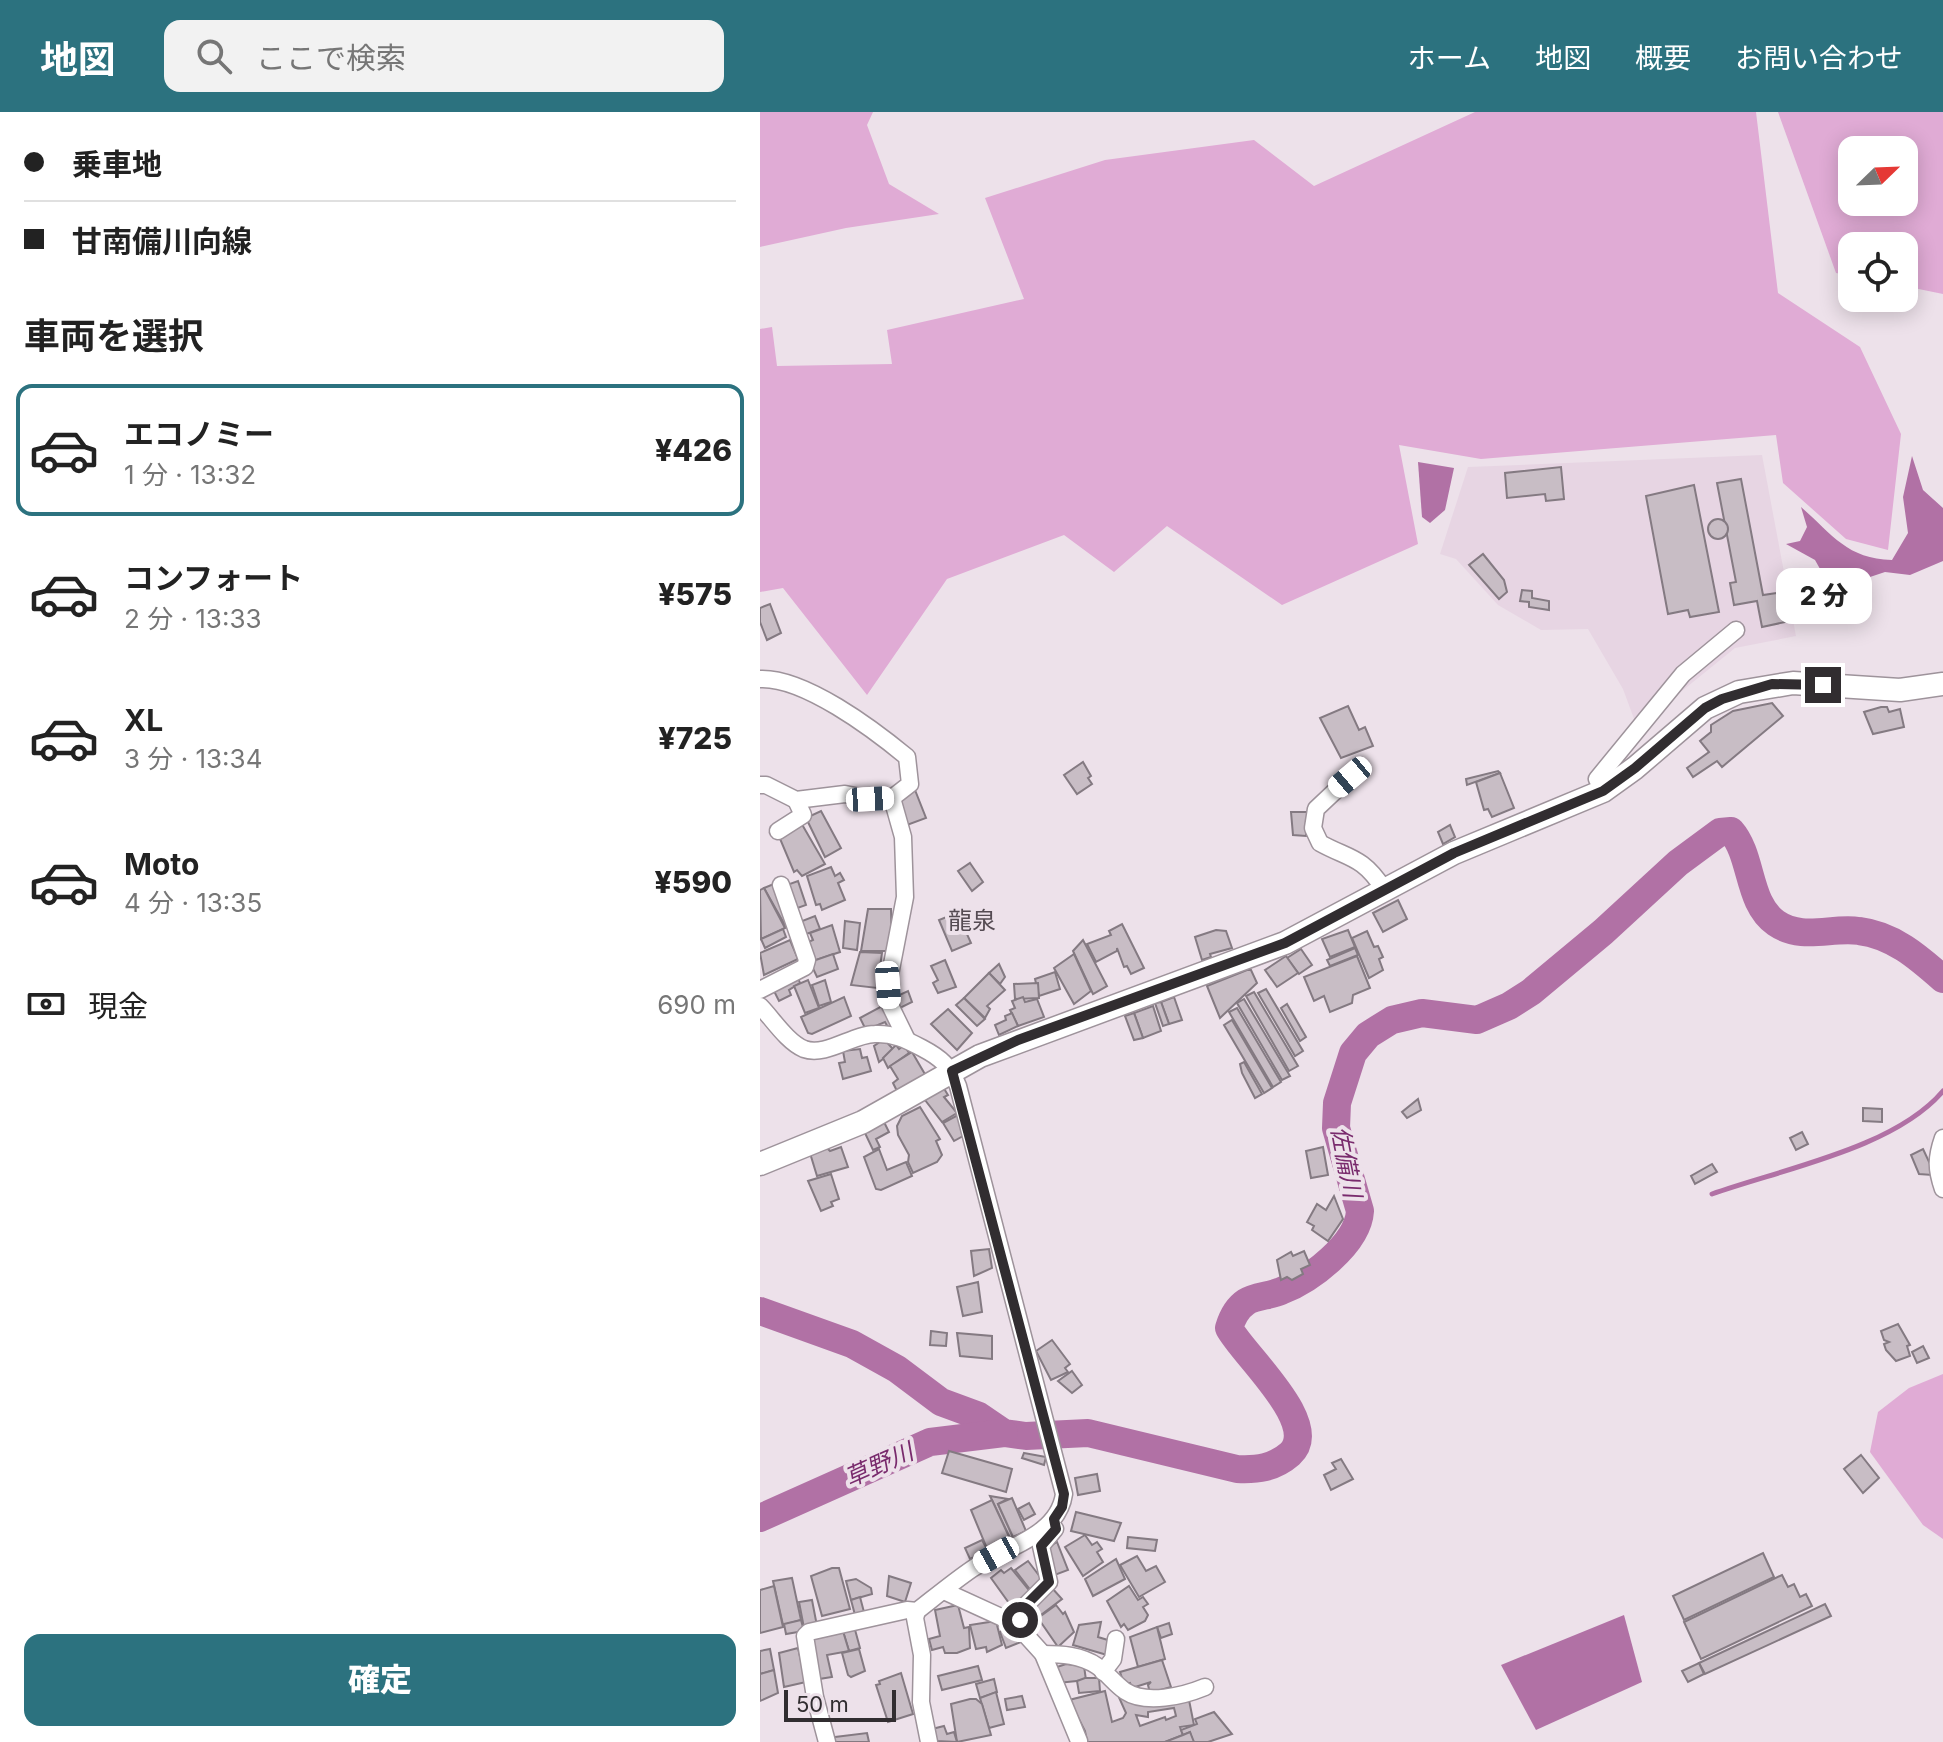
<!DOCTYPE html>
<html lang="ja">
<meta charset="utf-8">
<style>
body{margin:0;font-family:Inter,"Noto Sans JP",sans-serif;background:#f2f2f2;color:#222;height:100vh;display:flex;flex-direction:column;font-size:30px;white-space:nowrap}
*{box-sizing:border-box;margin:0}
p{font-size:26px;color:#767676}
.icon{flex:none;width:44px;height:44px;fill:none;stroke:currentColor;stroke-width:2;stroke-linecap:round;stroke-linejoin:round}
.map{position:relative;flex:1;overflow:hidden}
.panel{display:flex;flex-direction:column;background:#fff;width:760px}
.panel>*{flex:none}
.guide{display:grid;align-content:center;height:176px;padding:0 24px;background:#fff}
.needle{width:52px;rotate:67deg}
.fabs{position:absolute;left:1078px;top:24px;display:grid;gap:16px}
.fabs a{display:grid;place-items:center;width:80px;height:80px;border-radius:16px;background:#fff;box-shadow:0 4px 20px #0003;font-size:40px}
.scale{position:absolute;left:24px;bottom:20px;width:112px;box-sizing:border-box;padding-left:8px;border:4px solid #312d30;border-top:0;font-size:22px;line-height:28px;white-space:nowrap;color:#312d30;-webkit-text-stroke:6px #ede1ea;paint-order:stroke}
.end{position:absolute;width:36px;height:36px;margin:-18px;border:10px solid #312d30;background:#fff;box-shadow:0 0 0 4px #fff}
.from{border-radius:50%}
.bubble{position:absolute;height:56px;border-radius:16px;background:#fff;box-shadow:0 4px 20px #0003;font-size:26px;font-weight:800;line-height:56px;text-align:center}
.car{position:absolute;width:24px;height:48px;margin:-24px -12px;border-radius:10px;box-shadow:0 0 6px 2px #0007;background:linear-gradient(#fff 24%,#345 0 40%,#fff 0 76%,#345 0 86%,#fff 0)}
.guide b{display:flex;align-items:center;gap:28px;height:76px;font-size:30px}
.guide b+b{border-top:2px solid #e0e0e0}
.guide i{width:20px;height:20px;background:#222}
ul{padding:0;list-style:none}
li{display:flex;align-items:center;gap:24px;height:132px;margin:0 16px 12px;padding:0 8px;border:4px solid transparent;border-radius:16px}
li div{flex:1}
li b{display:block;font-size:30px}
li em{font-style:normal;font-weight:800}
li.current{border-color:#2c727f}
li>.icon{width:72px;height:72px;stroke-width:1.5}
h2{padding:0 24px;font-size:36px;line-height:96px}
.pay{display:flex;align-items:center;gap:20px;height:88px;padding:0 24px;font-size:30px}
.pay p{margin-inline-start:auto}
.cta{display:flex;gap:16px;margin-top:auto;padding:16px 24px}
.cta a{flex:1;height:92px;border-radius:16px;background:#2c727f;color:#fff;font-size:32px;font-weight:800;line-height:92px;text-align:center}
header{display:flex;align-items:center;gap:48px;box-sizing:border-box;height:112px;padding:0 40px;background:#2c727f;color:#fff}
header strong{font-size:38px}
nav{display:flex;gap:44px;margin-inline-start:auto;font-size:28px}
.search{width:560px;height:72px;background:#f2f2f2;display:flex;align-items:center;gap:20px;box-sizing:border-box;padding:0 28px;border-radius:16px;color:#767676;font-size:30px}
main{display:flex;flex:1;min-height:0}
.map>svg:first-child{display:block}
.built{fill:#e7d5e3}
.green{fill:#e0abd5;fill-rule:evenodd}
.water{fill:#b171a5}
.lines{fill:none;stroke-linecap:round;stroke-linejoin:round}
.stream{stroke:#b171a5;stroke-width:5}
.river{stroke:#b171a5;stroke-width:28}
.building{fill:#c8bdc5;stroke:#847a82;stroke-width:2;fill-rule:evenodd}
.minor-casing{stroke:#9e939b;stroke-width:19}
.major-casing{stroke:#9e939b;stroke-width:25}
.minor{stroke:#fff;stroke-width:16}
.major{stroke:#fff;stroke-width:22}
.route{stroke:#312d30;stroke-width:10}
.labels{text-anchor:middle;stroke-width:8;stroke-linejoin:round;paint-order:stroke}
.neighbourhood-label{font-size:24px;fill:#554b53;stroke:#ede1ea}
.water-label{font-size:24px;font-style:italic;fill:#792b6d;stroke:#ede1ea}
</style>
<header>
<strong>地図</strong>
<div class="search"><svg class="icon" aria-label="search" viewBox="0 0 24 24"><circle cx="10" cy="10" r="6"/><path d="M15 15l6 6"/></svg>ここで検索</div>
<nav><a>ホーム</a><a>地図</a><a>概要</a><a>お問い合わせ</a></nav>
</header>
<main>
<section class="panel">
<div class="guide">
<b><i class="from"></i>乗車地</b>
<b><i></i>甘南備川向線</b>
</div>
<h2>車両を選択</h2>
<ul>
<li class="current"><svg class="icon" aria-label="car" viewBox="0 0 24 24"><path d="M5 17H2v-5l4-1 3-4h7l3 4 3 1v5h-3M9 17h6M6 11h13"/><circle cx="7" cy="17" r="2"/><circle cx="17" cy="17" r="2"/></svg><div><b>エコノミー</b><p>1 分 · 13:32</p></div><em>¥426</em></li>
<li><svg class="icon" aria-label="car" viewBox="0 0 24 24"><path d="M5 17H2v-5l4-1 3-4h7l3 4 3 1v5h-3M9 17h6M6 11h13"/><circle cx="7" cy="17" r="2"/><circle cx="17" cy="17" r="2"/></svg><div><b>コンフォート</b><p>2 分 · 13:33</p></div><em>¥575</em></li>
<li><svg class="icon" aria-label="car" viewBox="0 0 24 24"><path d="M5 17H2v-5l4-1 3-4h7l3 4 3 1v5h-3M9 17h6M6 11h13"/><circle cx="7" cy="17" r="2"/><circle cx="17" cy="17" r="2"/></svg><div><b>XL</b><p>3 分 · 13:34</p></div><em>¥725</em></li>
<li><svg class="icon" aria-label="car" viewBox="0 0 24 24"><path d="M5 17H2v-5l4-1 3-4h7l3 4 3 1v5h-3M9 17h6M6 11h13"/><circle cx="7" cy="17" r="2"/><circle cx="17" cy="17" r="2"/></svg><div><b>Moto</b><p>4 分 · 13:35</p></div><em>¥590</em></li>
</ul>
<div class="pay"><svg class="icon" aria-label="cash" viewBox="0 0 24 24"><path d="M3 7h18v10H3z"/><circle cx="12" cy="12" r="2"/></svg>現金<p>690 m</p></div>
<div class="cta"><a>確定</a></div>
</section>
<div class="map">
<svg width="1183" height="1630" viewBox="0 0 1183 1630">
<rect width="100%" height="100%" fill="#ede1ea"/>
<polygon class="built" points="1002,343 1036,524 975,536 917,583 880,623 863,577 828,517 781,518 738,493 696,447 680,442 708,355"/>
<g class="green">
<polygon points="0,0 113,0 107,13 129,72 179,102 86,116 0,135"/>
<polygon points="715,0 996,0 1018,181 1100,235 1141,322 1128,438 1086,427 1023,371 1016,323 721,347 639,333 658,432 522,493 407,414 354,460 304,423 187,467 107,583 23,476 0,480 0,217 12,215 17,254 132,252 127,218 264,187 225,86 345,48 494,28 554,74"/>
<path d="M1018 0H1183V182L1144 174V134H1092V164L1076 161ZM1144 38V90H1092V38Z"/>
<polygon points="1183,1262 1183,1427 1163,1413 1110,1340 1118,1300 1149,1276"/>
</g>
<g class="water">
<path d="M1152 344 1163 378 1183 396V449L1150 463 1125 460 1104 467 1077 469 1064 464 1055 448 1026 432 1040 429 1047 415 1041 395C1072 422 1087 447 1132 448L1148 421 1143 385Z"/>
<polygon points="658,350 694,356 685,398 670,411 662,405"/>
<polygon points="864,1503 882,1570 776,1618 741,1553"/>
</g>
<g class="lines">
<path class="stream" d="M952 1082C1022 1057 1135 1036 1183 979"/>
<g class="river">
<path d="M0 1199 92 1232 137 1257 181 1290 219 1304 244 1321 266 1324 328 1321 477 1357C497 1358 514 1356 530 1342 563 1312 482 1242 469 1216 472 1206 477 1196 486 1190 495 1184 510 1184 521 1179 550 1168 598 1132 600 1099L576 1016 577 991 593 941 608 923 632 908 662 901 717 908 749 894 771 880 843 820 918 751 960 720 971 719C993 744 987 791 1016 811 1042 829 1071 815 1099 819 1133 823 1158 845 1183 867"/>
<polyline points="0,1406 170,1330 244,1321"/>
</g>
</g>
<g class="building">
<polygon points="801,355 804,387 786,389 785,382 747,386 745,361"/>
<polygon points="981,367 1003,483 1024,480 1030,509 1002,515 997,489 974,493 970,471 976,470 957,371"/>
<polygon points="934,373 959,500 930,505 928,498 908,502 886,384"/>
<circle cx="958" cy="417" r="10"/>
<polygon points="723,442 744,468 747,480 739,487 709,453"/>
<polygon points="762,478 772,479 772,486 789,489 789,498 769,495 769,490 760,489"/>
<polygon points="10,492 21,521 7,528 0,510 0,496"/>
<polygon points="1012,591 1023,604 962,655 957,649 933,665 927,656 949,640 940,629 951,620 951,613 973,599"/>
<polygon points="588,594 599,618 605,615 613,634 581,646 560,606"/>
<polygon points="1121,595 1127,595 1129,600 1140,597 1144,615 1113,622 1104,600"/>
<polygon points="323,650 331,664 328,666 332,672 317,682 304,663"/>
<polygon points="738,659 740,661 707,673 706,667"/>
<polygon points="740,661 754,696 732,705 728,697 724,698 716,670"/>
<polygon points="155,678 166,706 147,713 137,686"/>
<polygon points="61,699 81,736 65,745 46,706"/>
<polygon points="531,700 549,700 546,724 533,723"/>
<polygon points="40,709 65,752 42,764 37,758 34,760 18,722"/>
<polygon points="690,713 695,725 683,732 678,720"/>
<polygon points="210,751 223,770 212,779 198,759"/>
<polygon points="71,755 75,764 80,761 84,768 78,771 85,788 62,798 60,792 56,793 47,764"/>
<polygon points="38,769 46,793 32,798 24,774"/>
<polygon points="16,771 32,813 26,815 4,776"/>
<polygon points="4,776 25,816 1,827 0,778"/>
<polygon points="638,788 647,807 623,820 613,801"/>
<polygon points="108,797 131,797 132,839 101,839"/>
<polygon points="194,802 198,802 211,831 192,839 179,808"/>
<polygon points="55,804 60,817 41,824 37,811"/>
<polygon points="85,809 100,811 97,838 83,836"/>
<polygon points="362,812 384,856 371,862 367,854 364,855 357,836 357,839 336,850 327,832 351,823 349,819"/>
<polygon points="72,813 80,840 53,849 46,831 53,828 50,821"/>
<polygon points="23,817 26,825 5,836 1,827"/>
<polygon points="456,818 466,819 472,836 450,842 451,845 442,848 435,825"/>
<polygon points="588,818 595,835 570,845 562,827"/>
<polygon points="607,819 614,835 618,834 623,845 619,847 623,858 609,866 592,826"/>
<polygon points="30,828 38,847 4,863 0,841"/>
<polygon points="323,828 347,874 333,882 313,839"/>
<polygon points="595,836 598,843 570,854 567,848"/>
<polygon points="541,837 552,853 539,862 527,846"/>
<polygon points="100,840 122,841 117,876 91,873"/>
<polygon points="73,842 78,857 57,865 50,850"/>
<polygon points="314,842 331,879 314,892 294,856"/>
<polygon points="526,844 538,861 517,875 505,858"/>
<polygon points="597,844 610,876 593,883 592,891 570,900 564,884 554,889 544,865"/>
<polygon points="185,848 196,875 178,881 173,871 178,868 171,854"/>
<polygon points="239,852 245,865 240,872 229,861"/>
<polygon points="487,858 491,858 497,871 460,906 447,874"/>
<polygon points="295,860 300,877 279,884 275,867"/>
<polygon points="229,861 245,878 227,894 230,897 225,906 204,886"/>
<polygon points="37,863 40,871 29,878 31,883 19,889 12,875"/>
<polygon points="48,868 59,896 45,901 34,874"/>
<polygon points="65,868 71,890 59,894 52,873"/>
<polygon points="278,871 279,886 255,887 254,872"/>
<polygon points="506,877 543,939 535,944 498,881"/>
<polygon points="148,879 152,890 140,896 135,885"/>
<polygon points="494,880 538,954 529,959 486,884"/>
<polygon points="84,885 91,904 52,922 48,921 41,905"/>
<polygon points="263,885 265,890 277,887 284,905 258,914 250,898 255,896 252,889"/>
<polygon points="414,885 422,908 409,912 401,890"/>
<polygon points="204,886 225,907 217,914 196,893"/>
<polygon points="484,887 530,964 522,968 477,891"/>
<polygon points="401,890 409,912 403,914 395,891"/>
<polygon points="527,892 546,925 540,929 521,896"/>
<polygon points="124,893 137,915 130,919 125,910 106,918 100,906"/>
<polygon points="393,894 401,919 383,926 374,901"/>
<polygon points="477,896 521,970 513,975 469,900"/>
<polygon points="188,897 212,921 197,938 171,912"/>
<polygon points="252,901 258,914 239,923 235,913 246,908 245,904"/>
<polygon points="374,901 383,926 374,928 365,904"/>
<polygon points="472,908 512,976 504,981 464,913"/>
<polygon points="124,927 132,936 132,940 119,950 114,934"/>
<polygon points="136,933 139,937 144,933 149,941 128,956 123,946"/>
<polygon points="100,937 102,946 107,945 111,959 83,967 79,951 85,950 83,939"/>
<polygon points="152,940 166,964 138,981 133,971 138,967 130,954"/>
<polygon points="484,950 502,982 495,986 482,961 480,952"/>
<polygon points="183,975 188,983 184,985 197,1001 182,1010 165,988"/>
<polygon points="658,987 661,998 647,1006 642,1000"/>
<polygon points="160,995 180,1027 176,1029 182,1043 177,1050 153,1061 148,1050 149,1043 138,1023 137,1014 142,1004"/>
<polygon points="1103,996 1122,997 1122,1010 1103,1009"/>
<polygon points="198,1003 203,1024 194,1029 183,1011"/>
<polygon points="123,1008 129,1020 116,1027 120,1035 113,1038 104,1019"/>
<polygon points="1042,1020 1048,1032 1036,1038 1030,1026"/>
<polygon points="66,1035 70,1039 81,1035 88,1055 57,1064 50,1041"/>
<polygon points="563,1035 568,1063 551,1066 546,1039"/>
<polygon points="119,1037 127,1058 146,1050 152,1064 121,1078 116,1077 104,1045"/>
<polygon points="1163,1037 1171,1054 1172,1063 1159,1062 1151,1043"/>
<polygon points="952,1052 957,1060 935,1072 931,1064"/>
<polygon points="71,1062 79,1087 71,1090 73,1094 61,1099 48,1069"/>
<polygon points="574,1084 583,1107 568,1129 552,1118 554,1114 547,1110 557,1092 566,1098"/>
<polygon points="229,1137 232,1156 214,1164 211,1139"/>
<polygon points="544,1139 550,1153 541,1157 543,1162 532,1168 527,1165 521,1168 517,1148 531,1140 533,1144"/>
<polygon points="218,1170 222,1200 203,1204 197,1175"/>
<polygon points="1138,1212 1150,1233 1147,1234 1150,1244 1136,1249 1126,1238 1124,1232 1129,1230 1124,1228 1121,1219"/>
<polygon points="171,1219 187,1221 186,1234 170,1233"/>
<polygon points="197,1221 232,1224 232,1247 200,1244"/>
<polygon points="292,1228 310,1252 305,1256 308,1260 291,1268 276,1239"/>
<polygon points="1163,1234 1169,1246 1157,1251 1152,1240"/>
<polygon points="312,1259 322,1273 312,1281 298,1269"/>
<polygon points="189,1339 252,1357 246,1380 182,1361"/>
<polygon points="264,1341 286,1345 284,1353 262,1346"/>
<polygon points="1101,1343 1119,1366 1103,1381 1084,1357"/>
<polygon points="581,1347 593,1367 571,1378 564,1363 576,1357 572,1351"/>
<polygon points="337,1362 340,1379 318,1383 315,1366"/>
<polygon points="230,1384 248,1387 238,1392 253,1425 250,1426"/>
<polygon points="252,1386 266,1419 253,1425 238,1392"/>
<polygon points="232,1388 251,1429 228,1439 211,1398"/>
<polygon points="269,1391 275,1402 264,1408 258,1397"/>
<polygon points="316,1400 361,1411 354,1429 311,1419"/>
<polygon points="325,1423 332,1433 337,1430 342,1437 337,1440 343,1450 323,1464 305,1435"/>
<polygon points="368,1425 397,1428 395,1439 367,1436"/>
<polygon points="222,1428 228,1439 210,1447 205,1436"/>
<polygon points="297,1430 308,1458 292,1464 287,1436"/>
<polygon points="1003,1441 1014,1465 924,1508 913,1484"/>
<polygon points="377,1444 386,1459 396,1454 405,1470 379,1485 360,1453"/>
<polygon points="356,1447 365,1467 333,1484 325,1467"/>
<polygon points="268,1449 284,1470 272,1480 255,1458"/>
<polygon points="72,1456 79,1456 90,1497 62,1504 51,1464"/>
<polygon points="251,1456 273,1483 254,1498 231,1466 241,1458 244,1461"/>
<polygon points="1022,1463 1028,1475 1034,1472 1040,1485 1046,1482 1052,1494 941,1547 924,1510"/>
<polygon points="129,1464 151,1471 145,1490 127,1484"/>
<polygon points="32,1466 41,1508 23,1513 13,1469"/>
<polygon points="96,1467 111,1476 112,1482 91,1488 86,1469"/>
<polygon points="14,1474 23,1515 0,1521 0,1478"/>
<polygon points="369,1474 378,1488 383,1485 388,1492 383,1495 388,1503 385,1509 368,1518 364,1512 361,1515 347,1489"/>
<polygon points="292,1476 302,1487 273,1509 269,1503 271,1496"/>
<polygon points="100,1485 104,1500 95,1503 91,1488"/>
<polygon points="52,1488 57,1514 44,1516 39,1490"/>
<polygon points="1065,1492 1071,1504 945,1562 939,1551"/>
<polygon points="198,1493 204,1516 209,1515 210,1536 197,1541 185,1541 183,1535 172,1538 169,1527 180,1524 175,1498"/>
<polygon points="296,1493 303,1502 305,1500 314,1520 298,1535 278,1506"/>
<polygon points="41,1508 44,1519 26,1522 24,1512"/>
<polygon points="236,1509 242,1533 227,1540 226,1535 216,1537 210,1513"/>
<polygon points="341,1510 338,1525 351,1529 347,1543 313,1533 319,1513"/>
<polygon points="409,1511 412,1522 401,1526 397,1515"/>
<polygon points="94,1514 100,1536 89,1539 82,1516"/>
<polygon points="250,1514 261,1530 246,1536 240,1520"/>
<polygon points="397,1515 405,1547 378,1555 370,1525"/>
<polygon points="82,1516 89,1539 67,1543 72,1565 59,1567 52,1523"/>
<polygon points="38,1536 46,1570 24,1575 19,1541"/>
<polygon points="10,1537 14,1558 0,1562 0,1539"/>
<polygon points="99,1537 105,1559 91,1565 88,1563 82,1541"/>
<polygon points="402,1548 411,1575 390,1581 388,1573 391,1570 372,1576 370,1571 366,1572 363,1569 360,1560"/>
<polygon points="939,1551 944,1562 928,1570 922,1559"/>
<polygon points="306,1552 324,1554 326,1568 298,1571 297,1555"/>
<polygon points="218,1554 222,1568 182,1578 178,1564"/>
<polygon points="14,1558 18,1581 0,1589 0,1562"/>
<polygon points="141,1561 153,1602 128,1610 116,1573 120,1572 119,1569"/>
<polygon points="325,1566 339,1566 340,1579 319,1581 317,1569"/>
<polygon points="234,1567 237,1580 220,1586 216,1572"/>
<path d="M345 1579 352 1610 363 1606 366 1601 357 1581 429 1588 434 1613 420 1615 423 1623 405 1630H327L325 1619 309 1588ZM414 1596 416 1604 406 1608 405 1605 380 1614 376 1603 388 1605V1600Z"/>
<polygon points="236,1580 244,1612 229,1616 220,1586"/>
<polygon points="262,1584 265,1595 247,1598 245,1587"/>
<polygon points="210,1587 216,1587 222,1592 231,1623 197,1630 191,1592"/>
<polygon points="454,1600 472,1622 448,1630 433,1630 430,1620 423,1623 421,1618 437,1612 435,1607"/>
<polygon points="184,1614 187,1622 194,1620 197,1630 176,1629 172,1617"/>
<polygon points="430,1620 434,1630 405,1630 423,1623"/>
<polygon points="107,1621 109,1630 71,1630 70,1627 75,1625"/>
</g>
<g class="lines">
<defs>
<g id="minor">
<path d="M0 567C44 565 113 617 147 645L150 672 132 686 110 687 85 682 36 688 6 673H0"/>
<path d="M590 665 556 697 553 716 560 731C589 747 602 744 623 776"/>
<polyline points="843,679 837,667 923,562 976,518"/>
<polyline points="132,686 143,725 145,785 128,873 129,891 147,928"/>
<polyline points="18,719 43,703 36,688"/>
<polyline points="0,878 45,855 47,848 21,773"/>
<path d="M0 894C12 906 27 930 44 937 66 945 93 922 115 922 133 921 147 928 162 936 181 946 190 954 198 974L304 1382C298 1425 243 1436 212 1457 193 1470 175 1485 157 1499L147 1498 49 1520 45 1524 55 1585 67 1630"/>
<path d="M1183 1026C1176 1046 1176 1057 1183 1077"/>
<polyline points="184,1479 256,1512 283,1542 319,1629"/>
<polyline points="157,1499 155,1506 162,1543 161,1590 169,1630"/>
<polyline points="256,1512 266,1493 289,1470 281,1434 295,1417"/>
<path d="M283 1542C301 1542 321 1543 337 1554 347 1561 355 1572 365 1579 386 1593 423 1584 445 1575"/>
<polyline points="343,1560 353,1547 356,1527"/>
</g>
<polyline id="major" points="0,1052 103,1010 220,944 525,831 694,741 843,679 875,656 945,596 979,580 1033,571 1140,578 1183,572"/>
</defs>
<use href="#minor" class="minor-casing"/>
<use href="#major" class="major-casing"/>
<use href="#minor" class="minor"/>
<use href="#major" class="major"/>
</g>
<g class="lines">
<polyline class="route" points="260,1508 266,1493 289,1470 281,1434 296,1417 294,1407 302,1395 304,1382 192,959 258,928 525,831 694,741 843,679 875,656 945,596 962,587 1012,572 1063,573"/>
</g>
<g class="labels">
<g class="neighbourhood-label">
<text x="212" y="817">龍泉</text>
</g>
<g class="water-label">
<text transform="translate(586 1050) rotate(79)" y="8">佐備川</text>
<text transform="translate(119 1353) rotate(-24)" y="8">草野川</text>
</g>
</g>
</svg>
<div class="fabs">
<a><svg class="needle" viewBox="-14 -14 28 28"><path d="M0-13l5 13h-10z" fill="#e53935"/><path d="M0 13l5-13h-10z" fill="#767676"/></svg></a>
<a><svg class="icon" aria-label="locate" viewBox="0 0 24 24"><circle cx="12" cy="12" r="6"/><path d="M12 2v4M12 18v4M2 12h4M18 12h4"/></svg></a>
</div>
<div class="scale">50 m</div>
<i class="end from" style="left:260px;top:1508px"></i>
<i class="end" style="left:1063px;top:573px"></i>
<div class="bubble" style="left:1016px;top:456px;width:96px">2 分</div>
<i class="car" style="left:590px;top:665px;rotate:230deg"></i>
<i class="car" style="left:110px;top:687px;rotate:87deg"></i>
<i class="car" style="left:128px;top:873px;rotate:176deg"></i>
<i class="car" style="left:236px;top:1443px;rotate:241deg"></i>
</div>
</main>
